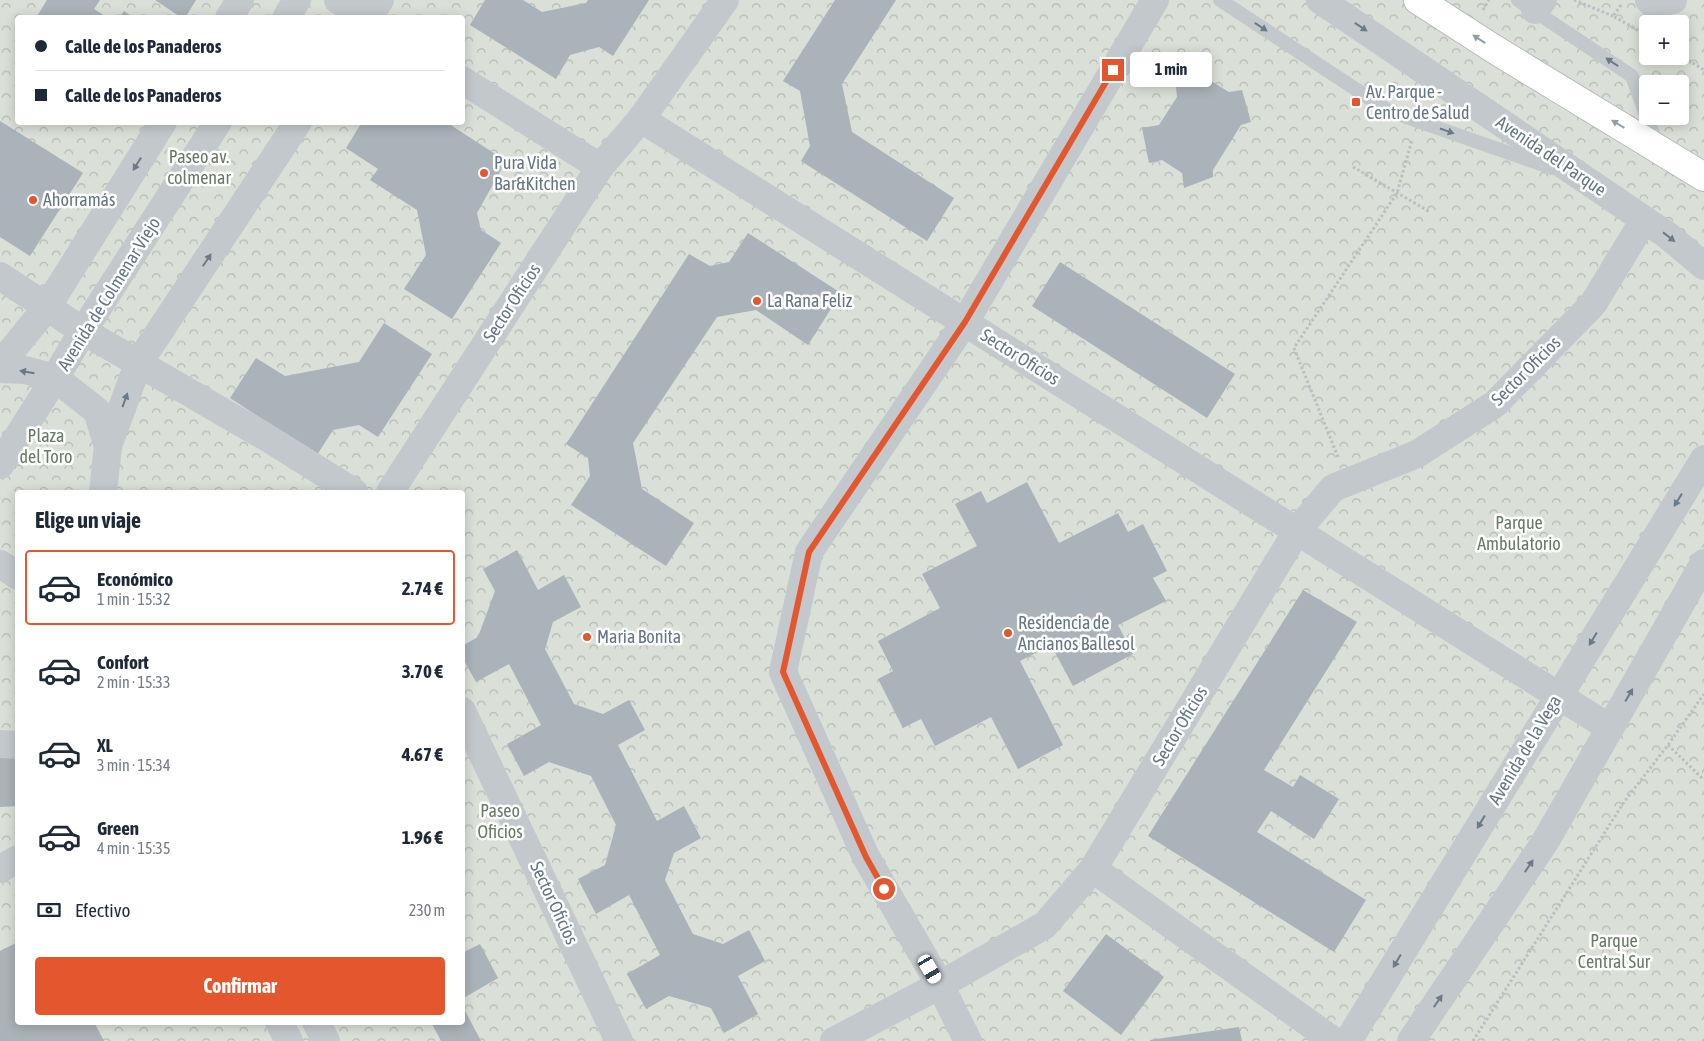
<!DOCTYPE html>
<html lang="es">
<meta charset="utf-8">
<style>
body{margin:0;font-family:"Asap Condensed",sans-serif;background:#f6f6f7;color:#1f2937;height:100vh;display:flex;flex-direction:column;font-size:19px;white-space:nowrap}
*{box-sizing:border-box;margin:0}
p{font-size:16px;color:#747a83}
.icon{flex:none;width:28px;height:28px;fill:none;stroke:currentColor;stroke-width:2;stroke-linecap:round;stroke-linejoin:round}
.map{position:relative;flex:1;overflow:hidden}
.details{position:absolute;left:15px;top:490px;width:450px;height:535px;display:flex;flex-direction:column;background:#fff;border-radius:5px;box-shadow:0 2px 12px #0003}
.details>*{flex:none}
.guide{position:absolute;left:15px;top:15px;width:450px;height:110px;border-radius:5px;box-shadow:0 2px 12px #0003;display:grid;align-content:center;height:110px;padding:0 20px;background:#fff}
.fabs{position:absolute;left:1639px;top:15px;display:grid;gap:10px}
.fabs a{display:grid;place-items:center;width:50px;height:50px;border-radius:5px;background:#fff;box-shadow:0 2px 12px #0003;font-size:25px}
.end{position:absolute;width:22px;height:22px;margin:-11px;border:6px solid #e4572e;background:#fff;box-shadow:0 0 0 2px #fff}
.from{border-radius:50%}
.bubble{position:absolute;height:35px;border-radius:5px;background:#fff;box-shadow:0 2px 12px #0003;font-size:16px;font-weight:700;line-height:35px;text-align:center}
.car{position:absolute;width:15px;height:30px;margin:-15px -8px;border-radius:6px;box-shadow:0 0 4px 1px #0007;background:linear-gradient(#fff 24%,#345 0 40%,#fff 0 76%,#345 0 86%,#fff 0)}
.guide b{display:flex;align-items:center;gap:18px;height:48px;font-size:19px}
.guide b+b{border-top:1px solid #e0e1e3}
.guide i{width:12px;height:12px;background:#1f2937}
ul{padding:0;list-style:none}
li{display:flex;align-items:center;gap:15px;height:75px;margin:0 10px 8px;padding:0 10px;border:2px solid transparent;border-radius:5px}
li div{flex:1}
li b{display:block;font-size:19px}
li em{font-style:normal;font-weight:700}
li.selected{border-color:#e4572e}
li>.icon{width:45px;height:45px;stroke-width:1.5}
h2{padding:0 20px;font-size:22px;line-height:60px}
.pay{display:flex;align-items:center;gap:12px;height:55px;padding:0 20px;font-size:19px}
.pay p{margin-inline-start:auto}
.action{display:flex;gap:10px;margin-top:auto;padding:10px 20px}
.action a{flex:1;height:58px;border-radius:5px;background:#e4572e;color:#fff;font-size:20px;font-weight:700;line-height:58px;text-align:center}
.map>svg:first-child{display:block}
.park{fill:url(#park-crowns);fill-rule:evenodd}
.building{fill:#aab3b9}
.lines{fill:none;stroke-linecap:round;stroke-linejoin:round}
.secondary-casing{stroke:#b3babf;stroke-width:30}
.path{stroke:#bbbfc2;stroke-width:3;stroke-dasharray:2.5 2.5;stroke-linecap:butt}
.lane{stroke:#c3c8cc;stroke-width:14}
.street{stroke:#c3c8cc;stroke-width:28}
.secondary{stroke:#fff;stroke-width:28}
.oneway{fill:#6a7a87}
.oneway2{fill:#939fa8}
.route{stroke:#e4572e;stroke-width:6}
.poi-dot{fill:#e4572e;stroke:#fff;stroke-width:2}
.labels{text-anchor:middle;stroke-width:5;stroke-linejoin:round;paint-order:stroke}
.poi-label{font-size:18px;fill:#657683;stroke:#fff;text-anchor:start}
.street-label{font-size:18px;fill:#657683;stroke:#fff}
.park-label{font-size:18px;fill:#687a64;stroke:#fff}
</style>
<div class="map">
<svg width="1704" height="1041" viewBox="0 0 1704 1041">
<defs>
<pattern id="park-crowns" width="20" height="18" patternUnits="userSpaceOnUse" patternTransform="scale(1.25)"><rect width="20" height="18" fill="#dadfd7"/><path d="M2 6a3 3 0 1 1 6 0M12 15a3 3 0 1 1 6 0" fill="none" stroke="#b4b9b4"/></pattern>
</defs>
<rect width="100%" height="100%" fill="#fafaf8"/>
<path class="park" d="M0 0H1704V1041H0ZM18 18H462V122H18ZM1648 24H1680V56H1648ZM1648 84H1680V116H1648ZM18 492H462V1022H18Z"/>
<g class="building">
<polygon points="47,0 100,0 94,9 108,18 36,18"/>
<polygon points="155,0 196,0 185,18 182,18"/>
<polygon points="485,0 523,0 542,12 586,3 588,0 649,0 613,56 599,47 570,55 556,79 470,25"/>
<polygon points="835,0 896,0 842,84 852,132 954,198 927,241 801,161 810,146 800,91 783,81"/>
<polygon points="124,11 134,18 119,18"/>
<polygon points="1208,71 1211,81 1229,92 1242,90 1251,122 1241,125 1213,170 1213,177 1184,188 1182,173 1162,160 1149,163 1142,128 1159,125 1177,97 1175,78"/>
<polygon points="0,121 83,173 30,256 0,237"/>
<polygon points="362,122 446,122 506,161 477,213 481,230 501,243 452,319 404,289 426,255 417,210 370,180 378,169 346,148"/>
<polygon points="748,233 841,293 808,345 756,310 717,317 633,443 642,489 694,523 666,566 571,505 590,476 588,458 566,444 689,254 710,266 729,262"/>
<polygon points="1060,262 1235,374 1207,418 1032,306"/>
<polygon points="384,323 432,354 378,437 359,425 333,430 317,455 230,398 256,358 285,376 359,362"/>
<polygon points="1027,482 1059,543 1118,513 1128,532 1143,524 1167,571 1153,578 1166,601 1118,625 1133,654 1073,686 1051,645 1020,661 1063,745 1018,769 991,717 935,746 921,719 903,728 878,679 893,671 878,641 940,608 922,574 977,546 955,504 981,491 987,503"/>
<polygon points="517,550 538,590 564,575 581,607 553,622 545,649 574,704 603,714 629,700 645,730 618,745 657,821 684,806 701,838 674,853 665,880 693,934 723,944 749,930 765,961 738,976 758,1014 724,1033 711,1008 669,996 646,1009 627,974 660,955 629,895 596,914 578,879 605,865 616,825 591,776 549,762 524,776 507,744 541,725 509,664 476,682 462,657 462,646 478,637 495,591 483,569"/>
<polygon points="1303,590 1357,622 1264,770 1293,787 1300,775 1339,799 1314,839 1271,811 1257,832 1366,900 1334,952 1148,836"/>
<polygon points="0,756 18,756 18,806 0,807"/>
<polygon points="1106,934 1164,977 1121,1035 1063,991"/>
<polygon points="18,942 18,1022 94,1022 104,1041 0,1041 0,951"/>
<polygon points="480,944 498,978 462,999 462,953"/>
<polygon points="462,1005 481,1041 441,1041 431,1022 462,1022"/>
<polygon points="1239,1027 1242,1041 1150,1041 1150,1040"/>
</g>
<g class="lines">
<defs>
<polyline id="secondary" points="1418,0 1494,49 1704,177"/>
</defs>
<use href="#secondary" class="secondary-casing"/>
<g class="path">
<polyline points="1574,0 1613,16"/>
<polyline points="1621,5 1613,16 1648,36"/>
<polyline points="1483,10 1489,0"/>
<polyline points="1680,55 1704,70"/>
<polyline points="1353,167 1430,212"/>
<polyline points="1338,457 1294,348 1397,193 1412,140"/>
<polyline points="1668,745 1704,780"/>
<polyline points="1473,1041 1624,802 1668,745 1704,694"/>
<polyline points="1703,1041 1704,1040"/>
</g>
<g class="lane">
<polyline points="1220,0 1389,111 1552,168"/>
<polyline points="1518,0 1632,76 1657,145"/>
</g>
<g class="street">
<polyline points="338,0 364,18"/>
<polyline points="1320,0 1667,235 1704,266"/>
<polyline points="1649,0 1652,3 1673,0"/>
<polyline points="1535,10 1543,0"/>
<polyline points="229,18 240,0"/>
<polyline points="286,18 297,0"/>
<polyline points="368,18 380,0"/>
<polyline points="462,80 600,167"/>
<polyline points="641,119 1610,728"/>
<polyline points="0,276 83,331 266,437 354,492"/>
<polyline points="0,365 47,307 163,122"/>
<polyline points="0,369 25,370 55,378 97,411 108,446"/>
<polyline points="0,465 55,378 83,331 218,122"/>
<polyline points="103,492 108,446 138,364 298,122"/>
<polyline points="390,492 600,167 641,119 725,0"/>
<polyline points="0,564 18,576"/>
<polyline points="462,711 619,1041"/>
<polyline points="0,744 18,745"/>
<polyline points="0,869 18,859"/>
<polyline points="279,1022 289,1041"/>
<polyline points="316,1022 326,1041"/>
<polyline points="834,1041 940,985 866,857 783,672 809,552 965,322 1155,0"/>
<polyline points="968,1041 940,985 1045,925 1093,869"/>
<polyline points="1334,1041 1093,869 1297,531 1333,488 1417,454 1495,404 1593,304 1644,220"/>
<polyline points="1348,1041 1704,459"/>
<polyline points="1411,1041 1545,842 1704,563"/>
</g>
<use href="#secondary" class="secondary"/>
</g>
<defs><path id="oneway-solid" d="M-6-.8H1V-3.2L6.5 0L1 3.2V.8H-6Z" transform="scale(1.25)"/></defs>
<g class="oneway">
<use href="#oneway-solid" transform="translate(1261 27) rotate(33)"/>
<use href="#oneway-solid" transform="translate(1361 27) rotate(34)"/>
<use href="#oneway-solid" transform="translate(1612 62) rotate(-146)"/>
<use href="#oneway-solid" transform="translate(1447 131) rotate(19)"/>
<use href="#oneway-solid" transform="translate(137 164) rotate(122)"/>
<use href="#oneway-solid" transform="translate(1669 237) rotate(38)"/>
<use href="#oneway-solid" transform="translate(207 260) rotate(-56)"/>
<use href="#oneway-solid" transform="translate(27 372) rotate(-170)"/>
<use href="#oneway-solid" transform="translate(125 400) rotate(-70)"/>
<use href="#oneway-solid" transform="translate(1678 500) rotate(122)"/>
<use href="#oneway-solid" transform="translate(1593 639) rotate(121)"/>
<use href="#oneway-solid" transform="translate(1629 695) rotate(-60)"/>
<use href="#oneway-solid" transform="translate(1481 822) rotate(121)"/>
<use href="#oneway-solid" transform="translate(1529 866) rotate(-56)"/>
<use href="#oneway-solid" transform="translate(1397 961) rotate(121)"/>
<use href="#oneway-solid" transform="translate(1438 1001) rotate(-56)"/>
</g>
<g class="oneway2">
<use href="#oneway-solid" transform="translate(1479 39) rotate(-147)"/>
<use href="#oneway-solid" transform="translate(1618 124) rotate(-149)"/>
</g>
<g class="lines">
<polyline class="route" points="884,889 866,857 783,672 809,552 965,322 1113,70"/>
</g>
<g class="poi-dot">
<rect x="1351" y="97" width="10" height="10" rx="2.5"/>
<circle cx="484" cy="173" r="5"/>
<circle cx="33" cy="200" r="5"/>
<circle cx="757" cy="301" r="5"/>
<circle cx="1008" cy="633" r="5"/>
<circle cx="587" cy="637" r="5"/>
</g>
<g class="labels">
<g class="poi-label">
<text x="1366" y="98">Av. Parque -<tspan x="1366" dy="21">Centro de Salud</tspan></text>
<text x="494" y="169">Pura Vida<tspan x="494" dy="21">Bar&amp;Kitchen</tspan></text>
<text x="43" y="206">Ahorramás</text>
<text x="767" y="307">La Rana Feliz</text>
<text x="1018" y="629">Residencia de<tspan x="1018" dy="21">Ancianos Ballesol</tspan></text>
<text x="597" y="643">Maria Bonita</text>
</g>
<g class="street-label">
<text transform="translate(1551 156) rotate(34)" y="6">Avenida del Parque</text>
<text transform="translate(109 294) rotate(-58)" y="6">Avenida de Colmenar Viejo</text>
<text transform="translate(512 303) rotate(-57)" y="6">Sector Oficios</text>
<text transform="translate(1020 357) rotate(32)" y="6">Sector Oficios</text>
<text transform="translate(1526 371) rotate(-45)" y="6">Sector Oficios</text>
<text transform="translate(1180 726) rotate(-59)" y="6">Sector Oficios</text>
<text transform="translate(1525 750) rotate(-59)" y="6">Avenida de la Vega</text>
<text transform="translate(554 903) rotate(65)" y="6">Sector Oficios</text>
</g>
<g class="park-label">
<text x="199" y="163">Paseo av.<tspan x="199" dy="21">colmenar</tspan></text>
<text x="46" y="442">Plaza<tspan x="46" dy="21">del Toro</tspan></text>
<text x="1519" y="529">Parque<tspan x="1519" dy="21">Ambulatorio</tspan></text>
<text x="500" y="817">Paseo<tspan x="500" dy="21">Oficios</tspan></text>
<text x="1614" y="947">Parque<tspan x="1614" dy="21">Central Sur</tspan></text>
</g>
</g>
</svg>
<div class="fabs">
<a>+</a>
<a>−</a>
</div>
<i class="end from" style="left:884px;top:889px"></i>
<i class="end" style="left:1113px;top:70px"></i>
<div class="bubble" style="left:1130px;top:52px;width:82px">1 min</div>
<i class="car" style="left:930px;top:969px;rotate:150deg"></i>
<div class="guide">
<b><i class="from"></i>Calle de los Panaderos</b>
<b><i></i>Calle de los Panaderos</b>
</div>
<section class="details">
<h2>Elige un viaje</h2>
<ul>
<li class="selected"><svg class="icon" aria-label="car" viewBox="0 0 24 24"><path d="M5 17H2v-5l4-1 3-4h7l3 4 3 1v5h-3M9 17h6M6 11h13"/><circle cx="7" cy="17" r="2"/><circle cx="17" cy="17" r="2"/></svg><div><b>Económico</b><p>1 min · 15:32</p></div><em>2.74 €</em></li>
<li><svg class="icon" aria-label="car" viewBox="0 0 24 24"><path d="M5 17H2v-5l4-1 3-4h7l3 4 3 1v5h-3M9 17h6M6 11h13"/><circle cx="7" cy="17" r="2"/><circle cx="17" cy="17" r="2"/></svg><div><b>Confort</b><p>2 min · 15:33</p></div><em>3.70 €</em></li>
<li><svg class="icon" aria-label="car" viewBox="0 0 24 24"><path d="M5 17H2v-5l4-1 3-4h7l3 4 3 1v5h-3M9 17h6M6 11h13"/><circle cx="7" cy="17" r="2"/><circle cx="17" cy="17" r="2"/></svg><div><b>XL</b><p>3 min · 15:34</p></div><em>4.67 €</em></li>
<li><svg class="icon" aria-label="car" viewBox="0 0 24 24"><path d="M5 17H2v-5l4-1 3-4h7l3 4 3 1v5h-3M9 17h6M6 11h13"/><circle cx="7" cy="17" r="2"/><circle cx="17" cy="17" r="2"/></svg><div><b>Green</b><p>4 min · 15:35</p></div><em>1.96 €</em></li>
</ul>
<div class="pay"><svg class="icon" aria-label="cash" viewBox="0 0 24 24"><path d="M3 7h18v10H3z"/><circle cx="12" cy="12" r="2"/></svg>Efectivo<p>230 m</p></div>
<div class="action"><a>Confirmar</a></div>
</section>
</div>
